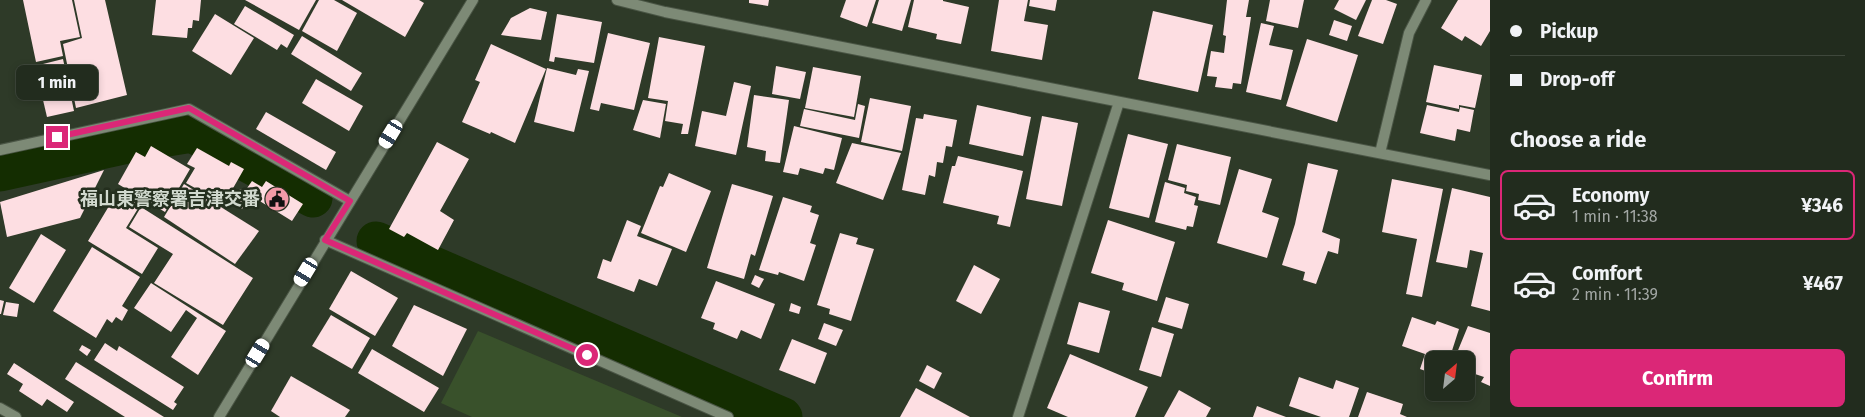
<!DOCTYPE html>
<meta charset="utf-8">
<style>
body{margin:0;font-family:"Fira Sans","Noto Sans JP",sans-serif;background:#2a3427;color:#f1f3f6;height:100vh;display:flex;flex-direction:column;font-size:19px;white-space:nowrap}
*{box-sizing:border-box;margin:0}
p{font-size:16px;color:#a2a7a4}
.icon{flex:none;width:28px;height:28px;fill:none;stroke:currentColor;stroke-width:2;stroke-linecap:round;stroke-linejoin:round}
.map{position:relative;flex:1;overflow:hidden}
.drawer{display:flex;flex-direction:column;background:#222c1e;width:375px}
.drawer>*{flex:none}
.hud{display:grid;align-content:center;height:110px;padding:0 20px;background:#222c1e}
.needle{width:32px;rotate:28deg}
.fabs{position:absolute;left:1425px;top:351px;display:grid;gap:10px}
.fabs a{display:grid;place-items:center;width:50px;height:50px;border-radius:8px;background:#222c1e;box-shadow:0 2px 8px #0003,0 0 0 1px #3f483c;font-size:25px}
.end{position:absolute;width:22px;height:22px;margin:-11px;border:6px solid #db2777;background:#fff;box-shadow:0 0 0 2px #fff}
.from{border-radius:50%}
.bubble{position:absolute;height:35px;border-radius:8px;background:#222c1e;box-shadow:0 2px 8px #0003,0 0 0 1px #3f483c;font-size:16px;font-weight:700;line-height:35px;text-align:center}
.car{position:absolute;width:15px;height:30px;margin:-15px -8px;border-radius:6px;box-shadow:0 0 4px 1px #0007;background:linear-gradient(#fff 24%,#345 0 40%,#fff 0 76%,#345 0 86%,#fff 0)}
.hud b{display:flex;align-items:center;gap:18px;height:48px;font-size:19px}
.hud b+b{border-top:1px solid #3f483c}
.hud i{width:12px;height:12px;background:#f1f3f6}
ul{padding:0;list-style:none}
li{display:flex;align-items:center;gap:15px;height:70px;margin:0 10px 8px;padding:0 10px;border:2px solid transparent;border-radius:8px}
li div{flex:1}
li b{display:block;font-size:19px}
li em{font-style:normal;font-weight:700}
li.selected{border-color:#db2777}
li>.icon{width:45px;height:45px;stroke-width:1.5}
h2{padding:0 20px;font-size:22px;line-height:60px}
.button{display:flex;gap:10px;margin-top:auto;padding:10px 20px}
.button a{flex:1;height:58px;border-radius:8px;background:#db2777;color:#fff;font-size:20px;font-weight:700;line-height:58px;text-align:center}
main{display:flex;flex:1;min-height:0}
.map>svg:first-child{display:block}
.green{fill:#39512b}
.lines{fill:none;stroke-linecap:round;stroke-linejoin:round}
.canal{stroke:#142d01;stroke-width:39}
.building{fill:#fddee2}
.minor-casing{stroke:#4a5545;stroke-width:12}
.tertiary-casing{stroke:#4a5545;stroke-width:12}
.minor{stroke:#7d8a76;stroke-width:10}
.tertiary{stroke:#7d8a76;stroke-width:10}
.route{stroke:#db2777;stroke-width:6}
.labels{text-anchor:middle;stroke-width:5;stroke-linejoin:round;paint-order:stroke}
.poi-label{font-size:18px;font-weight:bold;fill:#d1d9ce;stroke:#242f1e;text-anchor:end}
</style>
<main>
<div class="map">
<svg width="1490" height="417" viewBox="0 0 1490 417">
<rect width="100%" height="100%" fill="#2e3a28"/>
<polygon class="green" points="478,331 682,417 472,417 441,403"/>
<g class="lines">
<g class="canal">
<polyline points="0,172 137,142 192,133 313,198"/>
<polyline points="376,241 783,417"/>
</g>
</g>
<g class="building">
<polygon points="23,0 72,0 80,37 60,41 63,56 36,62"/>
<polygon points="74,0 105,0 127,95 76,108 63,44 82,38"/>
<polygon points="156,0 201,0 199,21 193,20 192,28 188,28 187,38 152,35"/>
<polygon points="245,0 316,0 299,30"/>
<polygon points="319,0 334,0 357,13 337,51 302,31"/>
<polygon points="342,0 419,0 424,3 405,37"/>
<polygon points="749,0 769,0 768,6 749,3"/>
<polygon points="846,0 876,0 867,27 840,17"/>
<polygon points="879,0 911,0 902,31 872,23"/>
<polygon points="914,0 943,0 943,1 969,7 961,44 936,39 937,34 908,27"/>
<polygon points="999,0 1028,0 1024,21 1048,25 1042,60 991,51"/>
<polygon points="1030,0 1057,0 1055,11 1029,6"/>
<polygon points="1227,0 1249,0 1246,17 1251,17 1241,84 1233,83 1232,89 1215,87 1217,77 1207,76 1211,51 1224,53 1226,36 1223,35"/>
<polygon points="1270,0 1304,0 1298,28 1266,21"/>
<polygon points="1339,0 1366,0 1356,20 1334,9"/>
<polygon points="1372,0 1386,0 1397,4 1383,44 1358,36"/>
<polygon points="1458,0 1490,0 1490,31 1481,46 1465,36 1462,41 1441,28"/>
<polygon points="245,6 294,35 287,48 281,44 277,50 234,24"/>
<polygon points="530,8 547,12 541,40 501,35 511,18"/>
<polygon points="1153,11 1213,25 1198,92 1138,79"/>
<polygon points="215,14 254,38 231,75 192,51"/>
<polygon points="557,14 602,22 594,63 555,57 554,62 549,61"/>
<polygon points="1334,20 1352,26 1347,41 1329,35"/>
<polygon points="1261,23 1274,26 1269,45 1293,50 1281,100 1246,92"/>
<polygon points="608,33 650,43 634,110 601,103 599,111 590,109"/>
<polygon points="302,36 362,73 351,91 291,54"/>
<polygon points="659,37 705,46 688,134 681,134 683,124 665,121 668,101 648,98"/>
<polygon points="1307,39 1358,55 1337,122 1286,106"/>
<polygon points="491,44 546,69 515,143 491,132 490,134 462,122 480,82 475,80"/>
<polygon points="63,59 74,111 47,117 35,66"/>
<polygon points="1434,65 1482,75 1475,108 1459,105 1459,109 1426,102"/>
<polygon points="776,66 806,72 800,99 772,94"/>
<polygon points="813,67 861,76 854,117 805,108"/>
<polygon points="547,68 576,75 578,69 589,71 574,132 534,122"/>
<polygon points="316,79 363,106 349,131 302,103"/>
<polygon points="734,82 751,86 736,155 695,146 702,111 726,116"/>
<polygon points="754,95 789,100 780,163 765,161 766,151 747,147"/>
<polygon points="870,98 911,106 902,151 861,142"/>
<polygon points="643,100 666,104 660,138 633,130"/>
<polygon points="858,104 865,106 859,138 800,126 804,109 855,120"/>
<polygon points="977,105 1031,117 1023,156 969,144"/>
<polygon points="1427,105 1459,112 1460,107 1474,110 1470,132 1457,129 1455,141 1420,133"/>
<polygon points="266,112 336,152 326,170 256,129"/>
<polygon points="924,114 957,120 952,147 946,146 943,163 937,162 935,177 929,175 925,195 902,190 916,118 923,119"/>
<polygon points="1042,116 1078,123 1062,206 1026,199"/>
<polygon points="794,126 842,138 834,170 825,168 823,174 800,168 798,175 783,172"/>
<polygon points="1128,134 1168,144 1149,218 1109,208"/>
<polygon points="437,142 469,159 440,211 454,220 438,250 407,233 404,237 389,229"/>
<polygon points="852,143 901,153 883,200 836,183"/>
<polygon points="1177,144 1231,157 1220,205 1198,200 1199,194 1186,191 1187,185 1168,180"/>
<polygon points="151,146 190,169 165,212 118,184 136,152 145,157"/>
<polygon points="197,148 229,166 231,162 244,169 224,204 186,183 195,168 187,164"/>
<polygon points="958,156 1023,171 1010,227 997,224 999,216 943,203 952,166 955,166"/>
<polygon points="1308,163 1338,170 1322,232 1340,239 1338,254 1328,251 1316,284 1303,280 1305,272 1282,265 1295,224"/>
<polygon points="1239,169 1272,179 1262,212 1279,218 1267,258 1217,243"/>
<polygon points="104,170 80,218 7,237 0,202"/>
<polygon points="669,173 711,191 686,252 641,233 660,186 663,187"/>
<polygon points="1392,179 1443,189 1422,297 1406,294 1417,239 1382,232"/>
<polygon points="252,181 262,187 266,181 303,204 292,221 250,195 242,209 232,202 240,189 245,191"/>
<polygon points="1165,182 1185,188 1184,193 1196,197 1194,205 1198,206 1193,227 1187,226 1186,230 1155,222"/>
<polygon points="184,184 259,231 235,264 164,217"/>
<polygon points="732,184 773,196 755,256 751,254 744,279 707,268"/>
<polygon points="1452,188 1490,197 1490,311 1471,306 1483,253 1470,250 1467,268 1436,262"/>
<polygon points="783,197 812,206 810,212 819,215 810,243 816,245 804,281 779,272 778,275 759,270"/>
<polygon points="135,198 142,202 126,228 158,248 142,274 88,241 112,201 128,210"/>
<polygon points="141,207 253,278 223,325 154,283 173,254 129,227"/>
<polygon points="627,220 641,226 637,236 672,249 657,286 639,279 634,292 597,278 603,259 611,262"/>
<polygon points="1108,220 1175,242 1157,301 1122,290 1124,283 1091,273"/>
<polygon points="840,233 858,238 856,244 874,249 851,321 829,314 830,309 817,305"/>
<polygon points="41,234 66,250 34,303 9,288"/>
<polygon points="92,247 140,277 122,306 128,310 122,321 116,317 112,323 107,319 96,338 53,311"/>
<polygon points="974,265 1000,279 981,314 956,301"/>
<polygon points="351,271 398,298 375,336 329,309"/>
<polygon points="755,275 764,279 759,288 751,284"/>
<polygon points="716,281 775,304 761,339 741,330 737,339 713,329 715,323 701,318"/>
<polygon points="151,283 226,331 198,375 171,357 197,318 186,310 171,332 134,308"/>
<polygon points="1166,297 1189,304 1182,329 1158,322"/>
<polygon points="0,300 4,301 1,314 0,314"/>
<polygon points="6,302 19,304 17,317 3,315"/>
<polygon points="1079,302 1110,311 1099,353 1067,344"/>
<polygon points="791,303 801,307 799,314 789,311"/>
<polygon points="414,305 467,329 443,376 392,346"/>
<polygon points="331,315 370,338 352,369 312,346"/>
<polygon points="1412,317 1435,325 1437,321 1459,329 1449,360 1434,360 1434,374 1420,369 1425,354 1402,346"/>
<polygon points="824,323 843,330 836,346 818,339"/>
<polygon points="1468,326 1490,333 1490,386 1481,382 1484,377 1466,371 1466,360 1454,360"/>
<polygon points="1152,327 1174,334 1161,377 1139,370"/>
<polygon points="792,339 827,353 815,384 779,370"/>
<polygon points="105,343 117,351 119,346 184,387 174,402 177,404 173,410 94,360"/>
<polygon points="82,345 91,350 87,356 79,350"/>
<polygon points="372,349 439,388 424,412 358,373"/>
<polygon points="1070,354 1148,387 1135,417 1068,417 1047,408"/>
<polygon points="76,362 164,417 125,417 65,379"/>
<polygon points="14,363 74,402 67,412 47,399 42,406 19,391 23,384 7,374"/>
<polygon points="927,365 942,373 934,389 919,381"/>
<polygon points="291,376 350,410 345,417 280,417 271,411"/>
<polygon points="1299,377 1333,389 1336,380 1359,388 1349,417 1321,417 1289,406"/>
<polygon points="916,388 970,417 900,417"/>
<polygon points="1179,390 1211,408 1206,417 1164,417"/>
<polygon points="1367,392 1403,404 1400,414 1407,417 1358,417"/>
<polygon points="1257,406 1286,417 1253,417"/>
</g>
<g class="lines">
<defs>
<g id="minor">
<polyline points="617,0 665,12 1490,175"/>
<polyline points="0,150 189,109 350,201"/>
<polyline points="1380,153 1409,33 1426,0"/>
<polyline points="325,240 728,417"/>
<polyline points="1018,417 1119,102"/>
</g>
<g id="tertiary">
<polyline points="0,408 16,417"/>
<polyline points="219,417 473,0"/>
</g>
</defs>
<use href="#minor" class="minor-casing"/>
<use href="#tertiary" class="tertiary-casing"/>
<use href="#minor" class="minor"/>
<use href="#tertiary" class="tertiary"/>
</g>
<g class="lines">
<polyline class="route" points="57,137 189,108 350,201 325,240 587,355"/>
</g>
<defs>
<symbol id="civic-disc" viewBox="-11 -11 22 22"><circle r="9.5" fill="#f39aa8" stroke="#242f1e"/><path d="M-.6-6.5H3V-4.5H.6V-3L4-1V1h2V6H-6V1h2V-1L-.6-3ZM-1.2 2.5V6h2.4V2.5Z" fill="#111"/></symbol>
</defs>
<g fill-rule="evenodd">
<use href="#civic-disc" x="263" y="185" width="28" height="28"/>
</g>
<g class="labels">
<g class="poi-label">
<text x="260" y="205">福山東警察署吉津交番</text>
</g>
</g>
</svg>
<div class="fabs">
<a><svg class="needle" viewBox="-14 -14 28 28"><path d="M0-13l5 13h-10z" fill="#e53935"/><path d="M0 13l5-13h-10z" fill="#a2a7a4"/></svg></a>
</div>
<i class="end from" style="left:587px;top:355px"></i>
<i class="end" style="left:57px;top:137px"></i>
<div class="bubble" style="left:16px;top:65px;width:82px">1 min</div>
<i class="car" style="left:391px;top:134px;rotate:211deg"></i>
<i class="car" style="left:306px;top:272px;rotate:211deg"></i>
<i class="car" style="left:258px;top:353px;rotate:31deg"></i>
</div>
<section class="drawer">
<div class="hud">
<b><i class="from"></i>Pickup</b>
<b><i></i>Drop-off</b>
</div>
<h2>Choose a ride</h2>
<ul>
<li class="selected"><svg class="icon" aria-label="car" viewBox="0 0 24 24"><path d="M5 17H2v-5l4-1 3-4h7l3 4 3 1v5h-3M9 17h6M6 11h13"/><circle cx="7" cy="17" r="2"/><circle cx="17" cy="17" r="2"/></svg><div><b>Economy</b><p>1 min · 11:38</p></div><em>¥346</em></li>
<li><svg class="icon" aria-label="car" viewBox="0 0 24 24"><path d="M5 17H2v-5l4-1 3-4h7l3 4 3 1v5h-3M9 17h6M6 11h13"/><circle cx="7" cy="17" r="2"/><circle cx="17" cy="17" r="2"/></svg><div><b>Comfort</b><p>2 min · 11:39</p></div><em>¥467</em></li>
</ul>
<div class="button"><a>Confirm</a></div>
</section>
</main>
